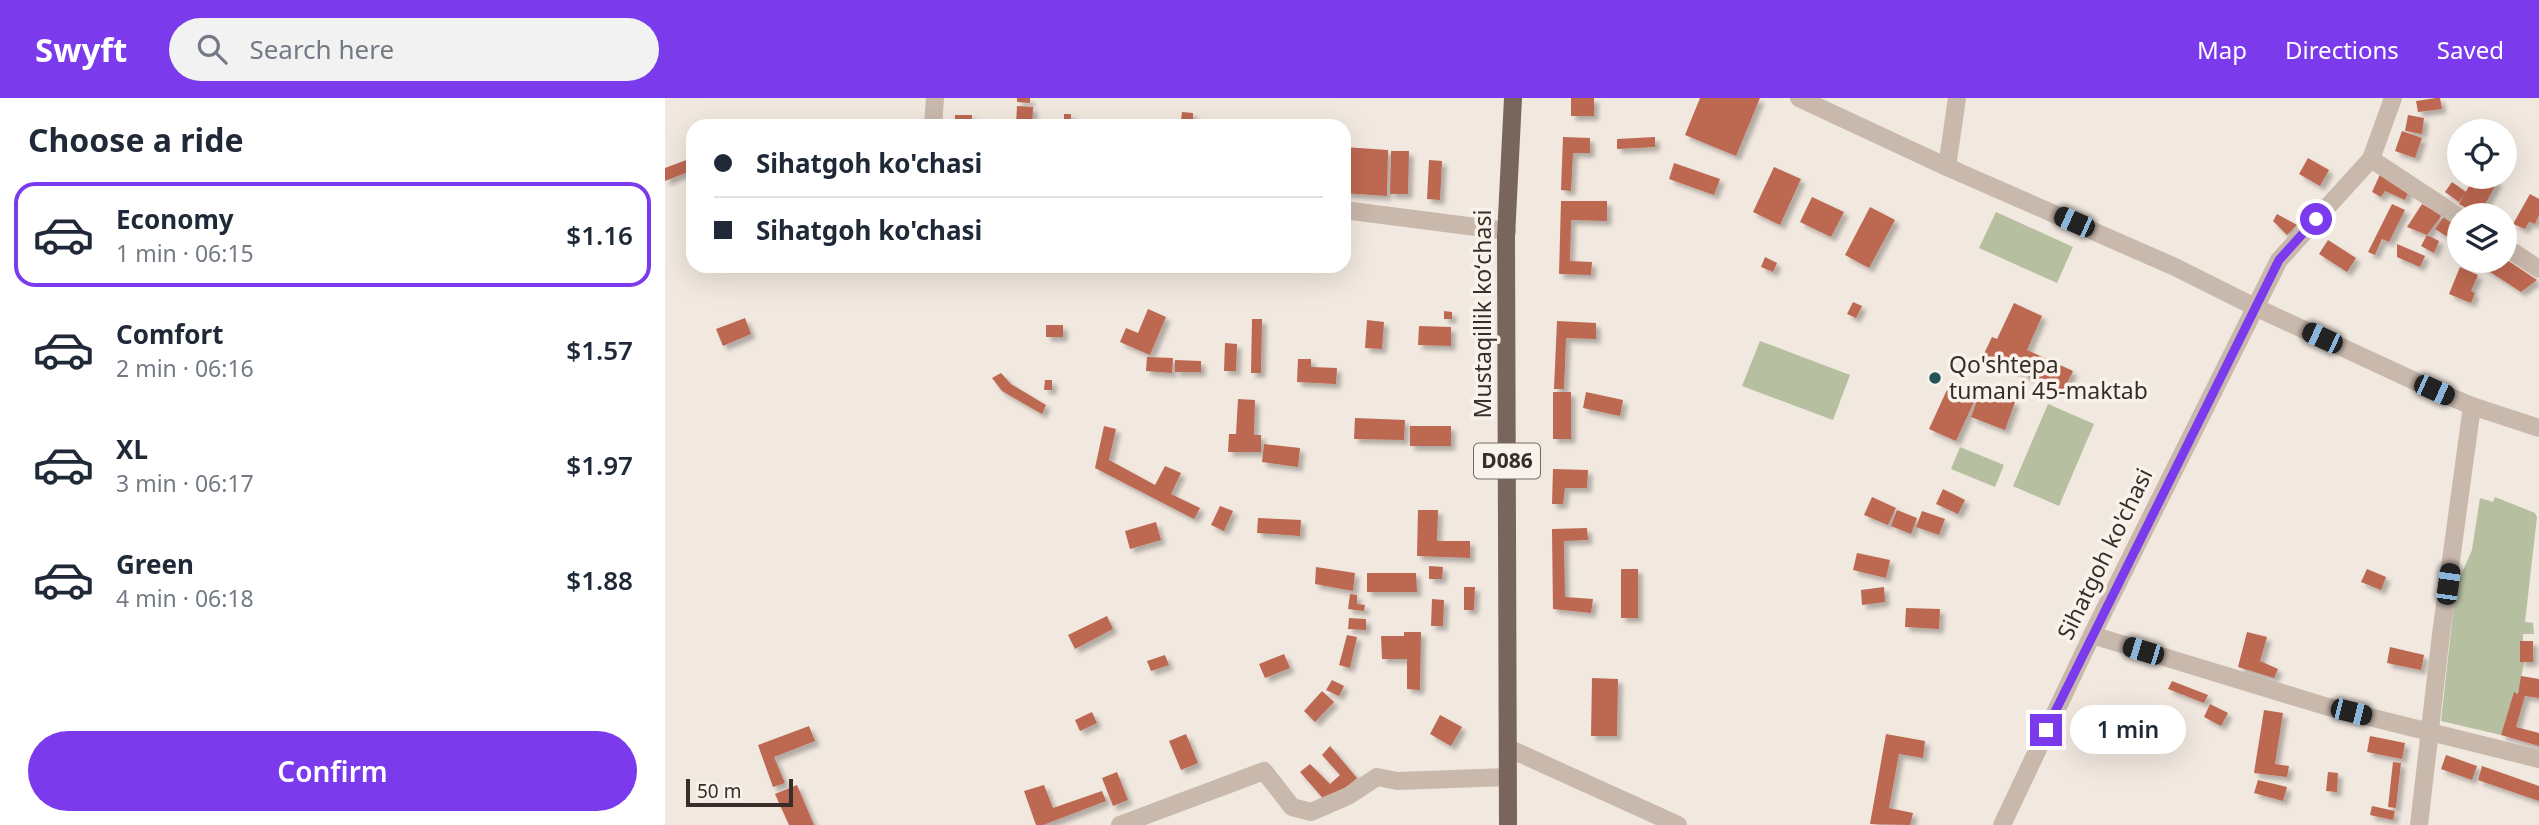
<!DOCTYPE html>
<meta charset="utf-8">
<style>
body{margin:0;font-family:"Noto Sans",sans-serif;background:#f2f2f3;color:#1f2937;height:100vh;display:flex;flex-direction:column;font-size:26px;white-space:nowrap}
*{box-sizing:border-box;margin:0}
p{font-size:23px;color:#747a83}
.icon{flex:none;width:38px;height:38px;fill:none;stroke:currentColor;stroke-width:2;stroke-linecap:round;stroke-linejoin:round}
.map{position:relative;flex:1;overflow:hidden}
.side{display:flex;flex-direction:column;background:#fff;width:665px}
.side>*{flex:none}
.guide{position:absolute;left:21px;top:21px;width:665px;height:154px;border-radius:21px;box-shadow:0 7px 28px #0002;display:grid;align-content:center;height:154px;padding:0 28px;background:#fff}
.controls{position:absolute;left:1782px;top:21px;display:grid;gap:14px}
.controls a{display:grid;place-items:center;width:70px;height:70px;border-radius:50%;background:#fff;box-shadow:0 7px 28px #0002;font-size:35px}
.scale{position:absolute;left:21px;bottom:18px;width:107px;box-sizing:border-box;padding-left:7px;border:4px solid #372e2a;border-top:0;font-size:19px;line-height:24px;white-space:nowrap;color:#372e2a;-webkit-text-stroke:5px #f9f2eb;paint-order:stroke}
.end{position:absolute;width:32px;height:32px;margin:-16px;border:9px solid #7c3aed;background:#fff;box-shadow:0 0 0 4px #fff}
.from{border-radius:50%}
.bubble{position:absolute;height:49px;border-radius:24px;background:#fff;box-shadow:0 7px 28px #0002;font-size:23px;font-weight:600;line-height:49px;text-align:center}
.car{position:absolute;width:21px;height:42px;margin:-21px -10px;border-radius:9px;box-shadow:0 0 5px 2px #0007;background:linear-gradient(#222 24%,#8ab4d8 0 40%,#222 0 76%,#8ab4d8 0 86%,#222 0)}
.guide b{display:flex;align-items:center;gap:24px;height:66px;font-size:26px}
.guide b+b{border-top:2px solid #e0e1e3}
.guide i{width:18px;height:18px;background:#1f2937}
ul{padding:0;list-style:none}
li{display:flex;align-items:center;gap:21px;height:105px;margin:0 14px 10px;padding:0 14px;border:4px solid transparent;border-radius:21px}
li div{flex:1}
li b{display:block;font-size:26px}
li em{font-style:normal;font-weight:600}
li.active{border-color:#7c3aed}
li>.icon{width:63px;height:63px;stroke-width:1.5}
h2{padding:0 28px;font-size:32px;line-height:84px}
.action{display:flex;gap:14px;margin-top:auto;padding:14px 28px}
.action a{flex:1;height:80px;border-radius:42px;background:#7c3aed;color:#fff;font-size:28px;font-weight:600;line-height:80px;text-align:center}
header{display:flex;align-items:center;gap:42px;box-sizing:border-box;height:98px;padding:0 35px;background:#7c3aed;color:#fff}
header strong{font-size:33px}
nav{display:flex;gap:38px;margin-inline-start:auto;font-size:24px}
.search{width:490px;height:63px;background:#f2f2f3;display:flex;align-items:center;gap:18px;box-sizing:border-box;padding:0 24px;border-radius:38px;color:#747a83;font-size:26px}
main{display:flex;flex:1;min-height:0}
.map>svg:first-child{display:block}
.green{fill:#b6bfa0}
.building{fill:#bd6751;filter:url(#shadow)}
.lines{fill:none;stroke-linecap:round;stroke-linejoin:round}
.minor{stroke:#c9b8ac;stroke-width:18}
.major{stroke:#78655c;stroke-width:18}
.route{stroke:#7c3aed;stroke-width:9}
.poi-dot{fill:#225456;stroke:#f9f2eb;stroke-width:2.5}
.labels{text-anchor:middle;stroke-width:7;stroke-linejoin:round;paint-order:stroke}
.shield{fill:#f9f2eb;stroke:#716964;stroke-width:2}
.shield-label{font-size:21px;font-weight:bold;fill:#372e2a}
.street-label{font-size:23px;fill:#372e2a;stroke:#f9f2eb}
.poi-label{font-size:23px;fill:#372e2a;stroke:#f9f2eb;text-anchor:start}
</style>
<header>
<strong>Swyft</strong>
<div class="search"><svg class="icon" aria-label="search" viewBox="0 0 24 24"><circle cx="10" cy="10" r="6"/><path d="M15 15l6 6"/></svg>Search here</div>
<nav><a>Map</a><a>Directions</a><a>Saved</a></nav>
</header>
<main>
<section class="side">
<h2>Choose a ride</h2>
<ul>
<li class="active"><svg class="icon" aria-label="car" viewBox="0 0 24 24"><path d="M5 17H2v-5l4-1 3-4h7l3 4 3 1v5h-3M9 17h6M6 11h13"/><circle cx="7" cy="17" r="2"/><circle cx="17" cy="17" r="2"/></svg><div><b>Economy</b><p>1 min · 06:15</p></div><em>$1.16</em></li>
<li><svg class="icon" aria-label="car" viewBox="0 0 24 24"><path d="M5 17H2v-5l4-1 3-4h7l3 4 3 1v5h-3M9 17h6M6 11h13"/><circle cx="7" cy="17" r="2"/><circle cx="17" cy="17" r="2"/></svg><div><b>Comfort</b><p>2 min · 06:16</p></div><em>$1.57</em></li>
<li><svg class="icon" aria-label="car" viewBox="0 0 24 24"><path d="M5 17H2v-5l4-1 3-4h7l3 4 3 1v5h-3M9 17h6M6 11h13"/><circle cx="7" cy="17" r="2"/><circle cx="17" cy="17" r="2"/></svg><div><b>XL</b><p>3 min · 06:17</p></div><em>$1.97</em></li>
<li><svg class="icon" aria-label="car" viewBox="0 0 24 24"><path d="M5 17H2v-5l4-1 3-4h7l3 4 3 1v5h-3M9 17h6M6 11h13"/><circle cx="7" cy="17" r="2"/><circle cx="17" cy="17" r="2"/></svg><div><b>Green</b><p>4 min · 06:18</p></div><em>$1.88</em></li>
</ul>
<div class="action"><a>Confirm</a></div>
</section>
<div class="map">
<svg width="1874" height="727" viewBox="0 0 1874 727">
<defs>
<filter id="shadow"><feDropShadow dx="4.5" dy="4.5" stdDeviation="2" flood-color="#0004"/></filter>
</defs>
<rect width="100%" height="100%" fill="#f1e8df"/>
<g class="green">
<polygon points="1331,114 1408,149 1392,185 1314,150"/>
<polygon points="1095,243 1185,277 1168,322 1077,288"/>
<polygon points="1383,306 1429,326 1394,408 1348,388"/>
<polygon points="1295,349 1339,367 1330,389 1286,371"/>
<polygon points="1830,399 1870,415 1872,419 1860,524 1868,525 1869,536 1858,536 1858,543 1855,544 1855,564 1859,564 1853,596 1849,595 1836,637 1776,623 1791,488 1807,452 1815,400 1828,404"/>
</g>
<g class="building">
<polygon points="352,0 365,0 365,5 352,4"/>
<rect x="906" y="0" width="23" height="18"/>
<polygon points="1035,0 1095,0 1071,58 1020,37"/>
<polygon points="1771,0 1775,0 1777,11 1753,14 1751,3"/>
<polygon points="352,8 368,9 367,28 351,28"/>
<polygon points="517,14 528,15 528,23 516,23"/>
<rect x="399" y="16" width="7" height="12"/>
<rect x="290" y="17" width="17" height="11"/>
<polygon points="1743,17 1759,20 1757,36 1740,33"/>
<rect x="410" y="24" width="14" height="4"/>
<polygon points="1737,33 1757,40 1750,60 1730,53"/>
<polygon points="898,39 925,40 925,55 908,55 906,93 896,92"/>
<polygon points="990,39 990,49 952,51 952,41"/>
<polygon points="679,49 723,52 722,98 679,95"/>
<polygon points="726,53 744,53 743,96 725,96"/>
<polygon points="1643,60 1664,72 1655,88 1634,76"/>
<polygon points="24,61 28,72 0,83 0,70"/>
<polygon points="764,62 777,63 775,102 762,101"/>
<polygon points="1009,65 1055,81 1049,97 1004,81"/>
<polygon points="1109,69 1136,81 1115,127 1088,114"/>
<polygon points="1717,72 1745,89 1740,102 1720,93 1716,99 1707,94"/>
<polygon points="1809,79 1824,79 1833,83 1814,117 1794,106"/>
<polygon points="1787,84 1801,94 1794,104 1780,94"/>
<polygon points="1865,96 1874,101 1874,117 1870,126 1864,124 1860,131 1848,126"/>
<polygon points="1147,99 1179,114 1166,139 1135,124"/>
<polygon points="896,103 942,103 942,123 906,122 905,163 927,164 926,177 894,176"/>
<polygon points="1727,106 1740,112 1724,144 1717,141 1710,157 1703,154"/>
<polygon points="1757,106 1777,117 1762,137 1742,129"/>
<polygon points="1205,109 1230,122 1204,170 1180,157"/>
<polygon points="1612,116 1632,127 1622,137 1608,123"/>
<polygon points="1780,117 1794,126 1794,140 1791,144 1770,131"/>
<polygon points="1762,137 1774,143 1769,155 1756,148"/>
<polygon points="1663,142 1691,160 1682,174 1654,156"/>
<polygon points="1732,146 1760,158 1755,169 1732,159"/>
<polygon points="1100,159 1112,165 1108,174 1096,169"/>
<polygon points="1839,160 1872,182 1856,194 1808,163 1839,163"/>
<polygon points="1795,169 1813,177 1806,193 1810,195 1806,205 1784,196"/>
<polygon points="1188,204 1197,208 1191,220 1182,216"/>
<polygon points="1349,205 1377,218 1362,252 1408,273 1398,294 1318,258 1327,239 1332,241"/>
<polygon points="483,211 501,219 485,257 455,244 461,230 473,235"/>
<polygon points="779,213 787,214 787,221 779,221"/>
<polygon points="80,220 86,236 58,248 51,231"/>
<polygon points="587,221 597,221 596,275 586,275"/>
<polygon points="702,222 719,224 717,251 700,250"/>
<polygon points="892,223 931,225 931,241 901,240 899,291 889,291"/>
<rect x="381" y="227" width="17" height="12"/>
<polygon points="754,228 786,229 786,248 753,247"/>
<polygon points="560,245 572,246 571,273 559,273"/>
<polygon points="482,259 508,260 507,275 481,273"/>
<polygon points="633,261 646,261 646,269 672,270 671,286 632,284"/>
<polygon points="510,262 536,263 536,274 510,274"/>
<polygon points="336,275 346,286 381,307 377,316 337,293 327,280"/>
<polygon points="380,282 387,282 387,292 379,292"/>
<polygon points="1286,283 1313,295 1291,343 1264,331"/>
<polygon points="1316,291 1350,304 1340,332 1306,319"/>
<rect x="888" y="294" width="18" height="47"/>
<polygon points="921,294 958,302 955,318 918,310"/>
<polygon points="573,301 590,302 589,337 596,337 596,354 563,354 564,336 571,336"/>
<polygon points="690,320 740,322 739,342 689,341"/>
<polygon points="439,328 451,331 444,362 490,387 500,368 516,375 506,396 535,410 529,421 430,370"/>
<rect x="745" y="328" width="41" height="20"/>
<polygon points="599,346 635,350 633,369 597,364"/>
<polygon points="888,371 923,372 922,390 900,390 898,406 887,406"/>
<polygon points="1278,391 1300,402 1293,416 1271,406"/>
<polygon points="1207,399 1231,410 1223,427 1199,417"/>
<polygon points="555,408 568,413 559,433 546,427"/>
<polygon points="753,412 773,412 772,443 805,443 805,460 752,458"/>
<polygon points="1232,412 1252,420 1246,436 1226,428"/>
<polygon points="1257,413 1280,421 1274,437 1251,429"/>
<polygon points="593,420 636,422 635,438 592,435"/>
<polygon points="491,424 496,442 465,451 460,433"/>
<polygon points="922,430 923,442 899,443 900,499 928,501 926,515 888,511 887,431"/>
<polygon points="1192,455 1225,462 1221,480 1188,472"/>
<polygon points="764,468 778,469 777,481 764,481"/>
<polygon points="651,469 690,475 688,493 650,486"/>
<rect x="956" y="471" width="17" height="49"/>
<polygon points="1702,471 1721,479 1716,492 1696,484"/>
<polygon points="702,475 751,475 752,494 702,494"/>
<polygon points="799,489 810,489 809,512 799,512"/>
<polygon points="1219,489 1220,504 1197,507 1196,492"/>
<polygon points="685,496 692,497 692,506 700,507 699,513 683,511"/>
<polygon points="767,501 779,502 778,528 766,528"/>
<polygon points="1241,510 1275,511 1274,531 1240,529"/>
<polygon points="442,518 448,531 410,551 403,537"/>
<polygon points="684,520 701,521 701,532 683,531"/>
<polygon points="739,534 756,534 755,592 742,591 742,561 717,561 716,538 739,538"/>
<polygon points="1582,534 1602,539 1595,563 1613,571 1609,580 1573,569"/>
<polygon points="682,537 692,539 685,570 674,567"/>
<rect x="1855" y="543" width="13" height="21"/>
<polygon points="1725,549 1759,557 1756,572 1722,565"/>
<polygon points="619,556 625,570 600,580 594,566"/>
<polygon points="500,557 504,567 486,573 482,563"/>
<polygon points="1856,578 1874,581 1874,600 1860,598 1851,629 1874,635 1874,648 1836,637 1849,594 1853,596"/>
<polygon points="927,580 953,581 952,638 926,638"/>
<polygon points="667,582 679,588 674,598 661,592"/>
<polygon points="1507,583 1543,597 1539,605 1503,591"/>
<polygon points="657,593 669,604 650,624 639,613"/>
<polygon points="1545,606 1563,615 1556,628 1539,619"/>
<polygon points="1599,612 1618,615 1610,666 1624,668 1622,679 1589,675"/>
<polygon points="427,614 432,625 415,633 410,622"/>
<polygon points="775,617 797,629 786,648 765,636"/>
<polygon points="144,628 150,643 109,659 120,685 108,689 93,647"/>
<polygon points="521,636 533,665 516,672 504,643"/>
<polygon points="1221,636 1260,643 1258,660 1234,656 1224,710 1248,715 1245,727 1205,726"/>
<polygon points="1705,638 1740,645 1737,661 1702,654"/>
<polygon points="665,648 692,680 662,705 635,674 645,666 665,686 675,677 657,657"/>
<polygon points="1781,657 1812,668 1807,682 1776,671"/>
<polygon points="1728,664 1736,665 1731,710 1723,709"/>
<polygon points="1817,668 1874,688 1874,703 1813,682"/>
<polygon points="452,674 463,702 448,708 437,680"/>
<polygon points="1663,674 1673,675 1672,694 1661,693"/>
<polygon points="1593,682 1622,689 1618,703 1589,695"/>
<polygon points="132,687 149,727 124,727 110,696"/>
<polygon points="379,687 388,710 437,693 441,703 378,727 371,727 359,693"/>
<polygon points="1707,708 1730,713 1728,722 1705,717"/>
</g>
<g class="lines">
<g class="minor">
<polyline points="1134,0 1282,69 1510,169 1590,209 1769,292 1807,308 1874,330"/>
<polyline points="268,28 270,0"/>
<polyline points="1706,61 1794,119"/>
<polyline points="1282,69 1292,0"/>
<polyline points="679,112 842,133"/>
<polyline points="1839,148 1874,171"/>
<polyline points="1427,537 1660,608 1874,661"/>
<polyline points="843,650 1013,727"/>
<polyline points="455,727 599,673 627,709 646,714 683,698 712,679 732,683 843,679"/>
<polyline points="1337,727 1427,537 1614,162 1706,61 1728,0"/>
<polyline points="1754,727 1776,536 1807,308"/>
</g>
<polyline class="major" points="843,727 841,139 848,0"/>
</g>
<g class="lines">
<polyline class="route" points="1381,632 1614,162 1651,121"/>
</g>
<circle class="poi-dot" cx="1270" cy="280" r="7"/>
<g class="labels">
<rect class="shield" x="809" y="345.5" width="66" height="35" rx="5"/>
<g class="shield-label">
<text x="842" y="370">D086</text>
</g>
<g class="street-label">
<text transform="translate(818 216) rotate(-90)" y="8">Mustaqillik koʻchasi</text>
<text transform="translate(1440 456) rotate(-64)" y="8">Sihatgoh ko'chasi</text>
</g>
<g class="poi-label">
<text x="1284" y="275">Qo'shtepa<tspan x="1284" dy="26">tumani 45-maktab</tspan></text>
</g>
</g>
</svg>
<div class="controls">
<a><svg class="icon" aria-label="locate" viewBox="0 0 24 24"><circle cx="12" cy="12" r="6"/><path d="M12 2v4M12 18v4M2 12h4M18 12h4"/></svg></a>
<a><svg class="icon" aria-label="layers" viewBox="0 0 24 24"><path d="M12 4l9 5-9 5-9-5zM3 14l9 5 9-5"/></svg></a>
</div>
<div class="scale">50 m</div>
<i class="end from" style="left:1651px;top:121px"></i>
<i class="end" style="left:1381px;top:632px"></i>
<div class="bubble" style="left:1405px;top:607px;width:116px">1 min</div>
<i class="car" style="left:1409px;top:124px;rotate:294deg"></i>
<i class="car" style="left:1657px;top:240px;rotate:295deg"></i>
<i class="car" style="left:1769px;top:292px;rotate:114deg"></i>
<i class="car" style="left:1783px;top:486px;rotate:8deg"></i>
<i class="car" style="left:1478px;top:553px;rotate:287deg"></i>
<i class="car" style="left:1686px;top:614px;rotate:104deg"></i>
<div class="guide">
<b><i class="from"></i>Sihatgoh ko'chasi</b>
<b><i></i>Sihatgoh ko'chasi</b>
</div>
</div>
</main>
